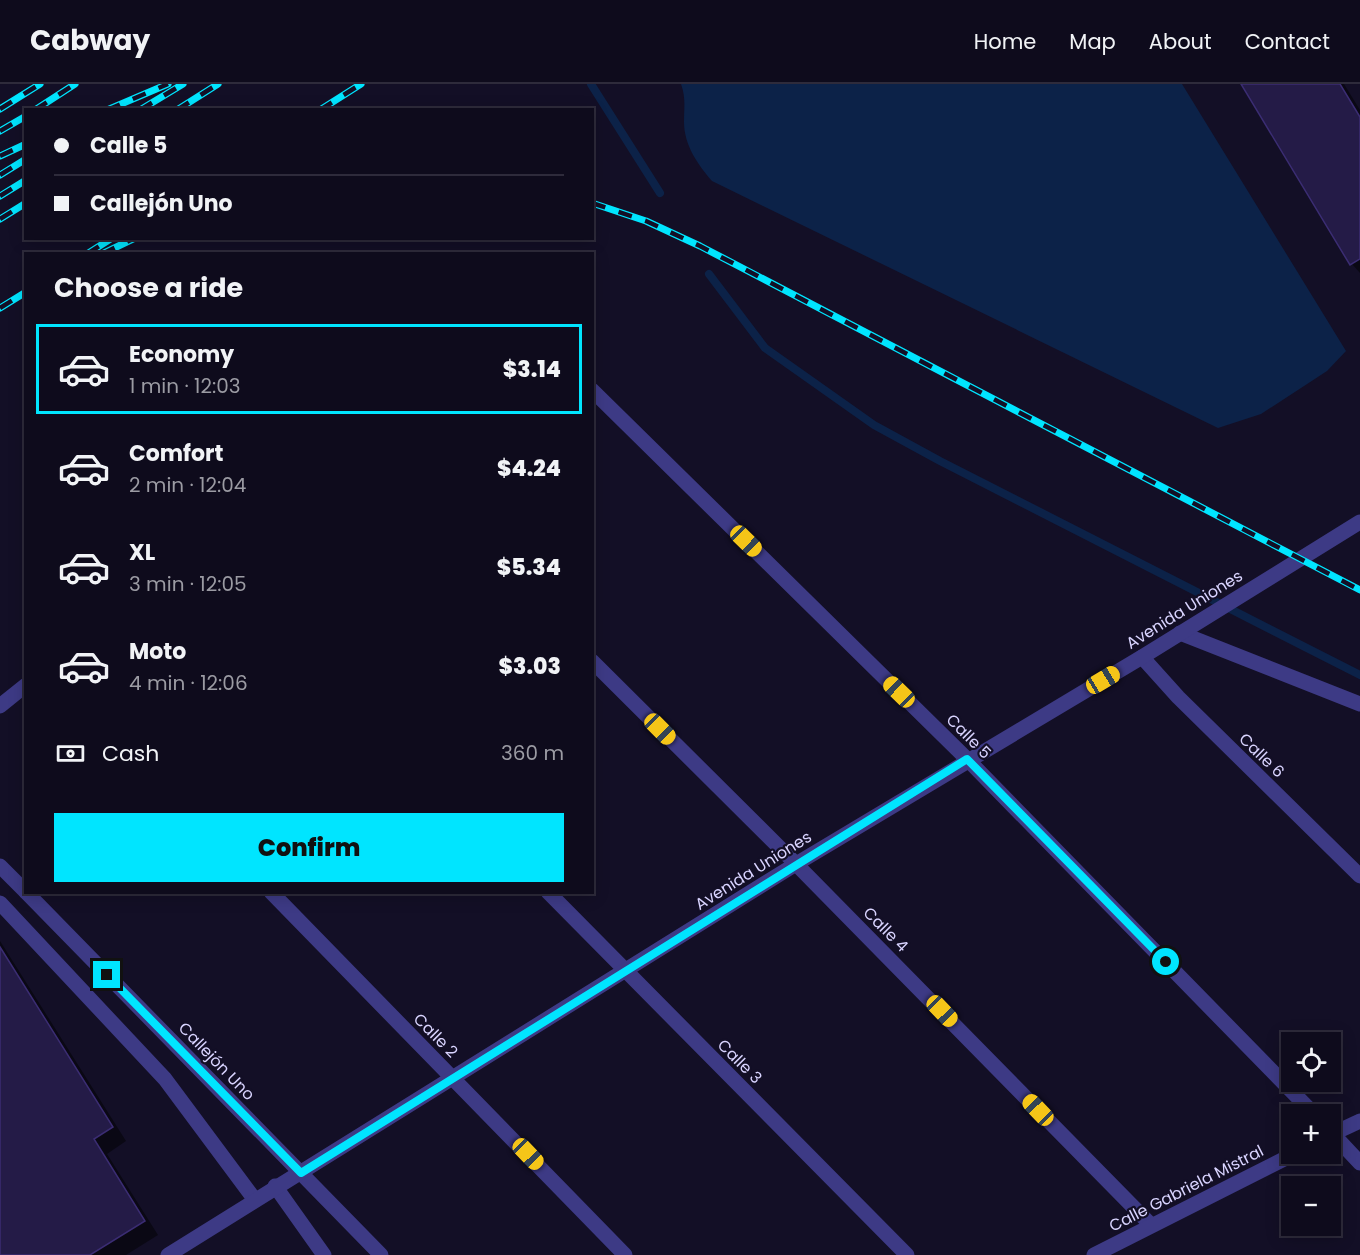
<!DOCTYPE html>
<meta charset="utf-8">
<style>
body{margin:0;font-family:Poppins,sans-serif;background:#171425;color:#f1f3f6;height:100vh;display:flex;flex-direction:column;font-size:22px;white-space:nowrap}
*{box-sizing:border-box;margin:0}
p{font-size:20px;color:#9b9ba3}
.icon{flex:none;width:33px;height:33px;fill:none;stroke:currentColor;stroke-width:2;stroke-linecap:round;stroke-linejoin:round}
.map{position:relative;flex:1;overflow:hidden}
.details{position:absolute;left:24px;top:168px;width:570px;height:642px;display:flex;flex-direction:column;background:#0e0b1c;border-radius:0px;box-shadow:0 3px 15px #0003,0 0 0 2px #2e2b3b}
.details>*{flex:none}
.top-card{position:absolute;left:24px;top:24px;width:570px;height:132px;border-radius:0px;box-shadow:0 3px 15px #0003,0 0 0 2px #2e2b3b;display:grid;align-content:center;height:132px;padding:0 30px;background:#0e0b1c}
.buttons{position:absolute;left:1281px;top:948px;display:grid;gap:12px}
.buttons a{display:grid;place-items:center;width:60px;height:60px;border-radius:0px;background:#0e0b1c;box-shadow:0 3px 15px #0003,0 0 0 2px #2e2b3b;font-size:30px}
.end{position:absolute;width:27px;height:27px;margin:-14px;border:8px solid #00e5ff;background:#111;box-shadow:0 0 0 3px #111}
.from{border-radius:50%}
.car{position:absolute;width:18px;height:36px;margin:-18px -9px;border-radius:8px;box-shadow:0 0 4px 2px #0007;background:linear-gradient(#f5c518 24%,#345 0 40%,#f5c518 0 76%,#345 0 86%,#f5c518 0)}
.top-card b{display:flex;align-items:center;gap:21px;height:57px;font-size:22px}
.top-card b+b{border-top:2px solid #2e2b3b}
.top-card i{width:15px;height:15px;background:#f1f3f6}
ul{padding:0;list-style:none}
li{display:flex;align-items:center;gap:18px;height:90px;margin:0 12px 9px;padding:0 18px;border:3px solid transparent;border-radius:0px}
li div{flex:1}
li b{display:block;font-size:22px}
li em{font-style:normal;font-weight:800}
li.on{border-color:#00e5ff}
li>.icon{width:54px;height:54px;stroke-width:1.5}
h2{padding:0 30px;font-size:27px;line-height:72px}
.pay{display:flex;align-items:center;gap:15px;height:66px;padding:0 30px;font-size:22px}
.pay p{margin-inline-start:auto}
.button{display:flex;gap:12px;margin-top:auto;padding:12px 30px}
.button a{flex:1;height:69px;border-radius:0px;background:#00e5ff;color:#111;font-size:24px;font-weight:800;line-height:69px;text-align:center}
header{display:flex;align-items:center;gap:36px;box-sizing:border-box;height:84px;padding:0 30px;background:#0e0b1c;border-bottom:2px solid #2e2b3b}
header strong{font-size:28px}
nav{display:flex;gap:33px;margin-inline-start:auto;font-size:21px}
.map>svg:first-child{display:block}
.water{fill:#0c2248}
.shadow{fill:#0007}
.lines{fill:none;stroke-linecap:round;stroke-linejoin:round}
.stream{stroke:#0c2248;stroke-width:8}
.building{fill:#241b47;stroke:#3b2d73;stroke-width:1.5}
.minor{stroke:#3d3a85;stroke-width:15}
.rail-casing{stroke:#00e5ff;stroke-width:7}
.rail{stroke:#130f26;stroke-width:4.5;stroke-dasharray:14;stroke-linecap:butt}
.route{stroke:#00e5ff;stroke-width:8}
.labels{text-anchor:middle;stroke-width:4.5;stroke-linejoin:round;paint-order:stroke}
.street-label{font-size:16px;fill:#d9d4ff;stroke:#130f26}
</style>
<header>
<strong>Cabway</strong>
<nav><a>Home</a><a>Map</a><a>About</a><a>Contact</a></nav>
</header>
<div class="map">
<svg width="1360" height="1171" viewBox="0 0 1360 1171">
<rect width="100%" height="100%" fill="#130f26"/>
<path class="water" d="M681 0H1182L1346 267 1327 287 1261 330 1218 344 712 97C698 81 684 61 684 38 684 23 686 14 681 0Z"/>
<g class="shadow">
<polygon points="1243,0 1344,0 1360,26 1360,189 1352,180"/>
<polygon points="0,857 126,1057 107,1070 158,1151 126,1171 0,1171"/>
</g>
<g class="lines">
<g class="stream">
<polyline points="591,0 660,109"/>
<polyline points="709,190 765,264 874,341 940,377 1360,591"/>
</g>
</g>
<g class="building">
<polygon points="1241,0 1340,0 1360,33 1360,175 1350,181"/>
<polygon points="0,863 113,1043 94,1055 145,1137 90,1171 0,1171"/>
</g>
<g class="lines">
<g class="minor">
<polyline points="592,306 967,675 1314,1030"/>
<polyline points="1180,549 1360,620"/>
<polyline points="1142,573 1178,613 1360,792"/>
<polyline points="592,577 796,780 1151,1141"/>
<polyline points="0,622 26,601"/>
<polyline points="0,782 26,808"/>
<polyline points="26,808 381,1171"/>
<polyline points="271,808 625,1171"/>
<polyline points="548,808 907,1171"/>
<polyline points="0,819 165,995 255,1116"/>
<polyline points="1330,1047 1360,1079"/>
<polyline points="1330,1051 1360,1037"/>
<polyline points="275,1102 324,1171"/>
<polyline points="168,1171 796,780 1142,573 1360,438"/>
<polyline points="1094,1171 1294,1070"/>
</g>
<defs>
<g id="rail">
<polyline points="0,25 40,0"/>
<polyline points="35,26 75,0"/>
<polyline points="107,26 168,0"/>
<polyline points="140,26 183,0"/>
<polyline points="177,26 218,0"/>
<polyline points="320,26 361,0"/>
<polyline points="0,47 26,32"/>
<polyline points="0,72 26,60"/>
<polyline points="0,91 26,75"/>
<polyline points="0,112 26,96"/>
<polyline points="592,119 646,137 700,162 1360,506"/>
<polyline points="0,135 26,119"/>
<polyline points="87,170 112,154"/>
<polyline points="102,170 135,154"/>
<polyline points="0,224 26,208"/>
</g>
</defs>
<use href="#rail" class="rail-casing"/>
<use href="#rail" class="rail"/>
</g>
<g class="lines">
<polyline class="route" points="107,891 301,1089 967,675 1166,878"/>
</g>
<g class="labels">
<g class="street-label">
<text transform="translate(1184 525) rotate(-32)" y="6">Avenida Uniones</text>
<text transform="translate(969 652) rotate(45)" y="6">Calle 5</text>
<text transform="translate(1262 671) rotate(44)" y="6">Calle 6</text>
<text transform="translate(753 786) rotate(-32)" y="6">Avenida Uniones</text>
<text transform="translate(886 845) rotate(45)" y="6">Calle 4</text>
<text transform="translate(436 951) rotate(45)" y="6">Calle 2</text>
<text transform="translate(217 977) rotate(46)" y="6">Callejón Uno</text>
<text transform="translate(740 977) rotate(45)" y="6">Calle 3</text>
<text transform="translate(1186 1104) rotate(-27)" y="6">Calle Gabriela Mistral</text>
</g>
</g>
</svg>
<div class="buttons">
<a><svg class="icon" aria-label="locate" viewBox="0 0 24 24"><circle cx="12" cy="12" r="6"/><path d="M12 2v4M12 18v4M2 12h4M18 12h4"/></svg></a>
<a>+</a>
<a>−</a>
</div>
<i class="end from" style="left:1166px;top:878px"></i>
<i class="end" style="left:107px;top:891px"></i>
<i class="car" style="left:746px;top:457px;rotate:134deg"></i>
<i class="car" style="left:1103px;top:596px;rotate:59deg"></i>
<i class="car" style="left:899px;top:608px;rotate:314deg"></i>
<i class="car" style="left:660px;top:645px;rotate:135deg"></i>
<i class="car" style="left:942px;top:927px;rotate:136deg"></i>
<i class="car" style="left:1038px;top:1026px;rotate:316deg"></i>
<i class="car" style="left:528px;top:1070px;rotate:136deg"></i>
<div class="top-card">
<b><i class="from"></i>Calle 5</b>
<b><i></i>Callejón Uno</b>
</div>
<section class="details">
<h2>Choose a ride</h2>
<ul>
<li class="on"><svg class="icon" aria-label="car" viewBox="0 0 24 24"><path d="M5 17H2v-5l4-1 3-4h7l3 4 3 1v5h-3M9 17h6M6 11h13"/><circle cx="7" cy="17" r="2"/><circle cx="17" cy="17" r="2"/></svg><div><b>Economy</b><p>1 min · 12:03</p></div><em>$3.14</em></li>
<li><svg class="icon" aria-label="car" viewBox="0 0 24 24"><path d="M5 17H2v-5l4-1 3-4h7l3 4 3 1v5h-3M9 17h6M6 11h13"/><circle cx="7" cy="17" r="2"/><circle cx="17" cy="17" r="2"/></svg><div><b>Comfort</b><p>2 min · 12:04</p></div><em>$4.24</em></li>
<li><svg class="icon" aria-label="car" viewBox="0 0 24 24"><path d="M5 17H2v-5l4-1 3-4h7l3 4 3 1v5h-3M9 17h6M6 11h13"/><circle cx="7" cy="17" r="2"/><circle cx="17" cy="17" r="2"/></svg><div><b>XL</b><p>3 min · 12:05</p></div><em>$5.34</em></li>
<li><svg class="icon" aria-label="car" viewBox="0 0 24 24"><path d="M5 17H2v-5l4-1 3-4h7l3 4 3 1v5h-3M9 17h6M6 11h13"/><circle cx="7" cy="17" r="2"/><circle cx="17" cy="17" r="2"/></svg><div><b>Moto</b><p>4 min · 12:06</p></div><em>$3.03</em></li>
</ul>
<div class="pay"><svg class="icon" aria-label="cash" viewBox="0 0 24 24"><path d="M3 7h18v10H3z"/><circle cx="12" cy="12" r="2"/></svg>Cash<p>360 m</p></div>
<div class="button"><a>Confirm</a></div>
</section>
</div>
